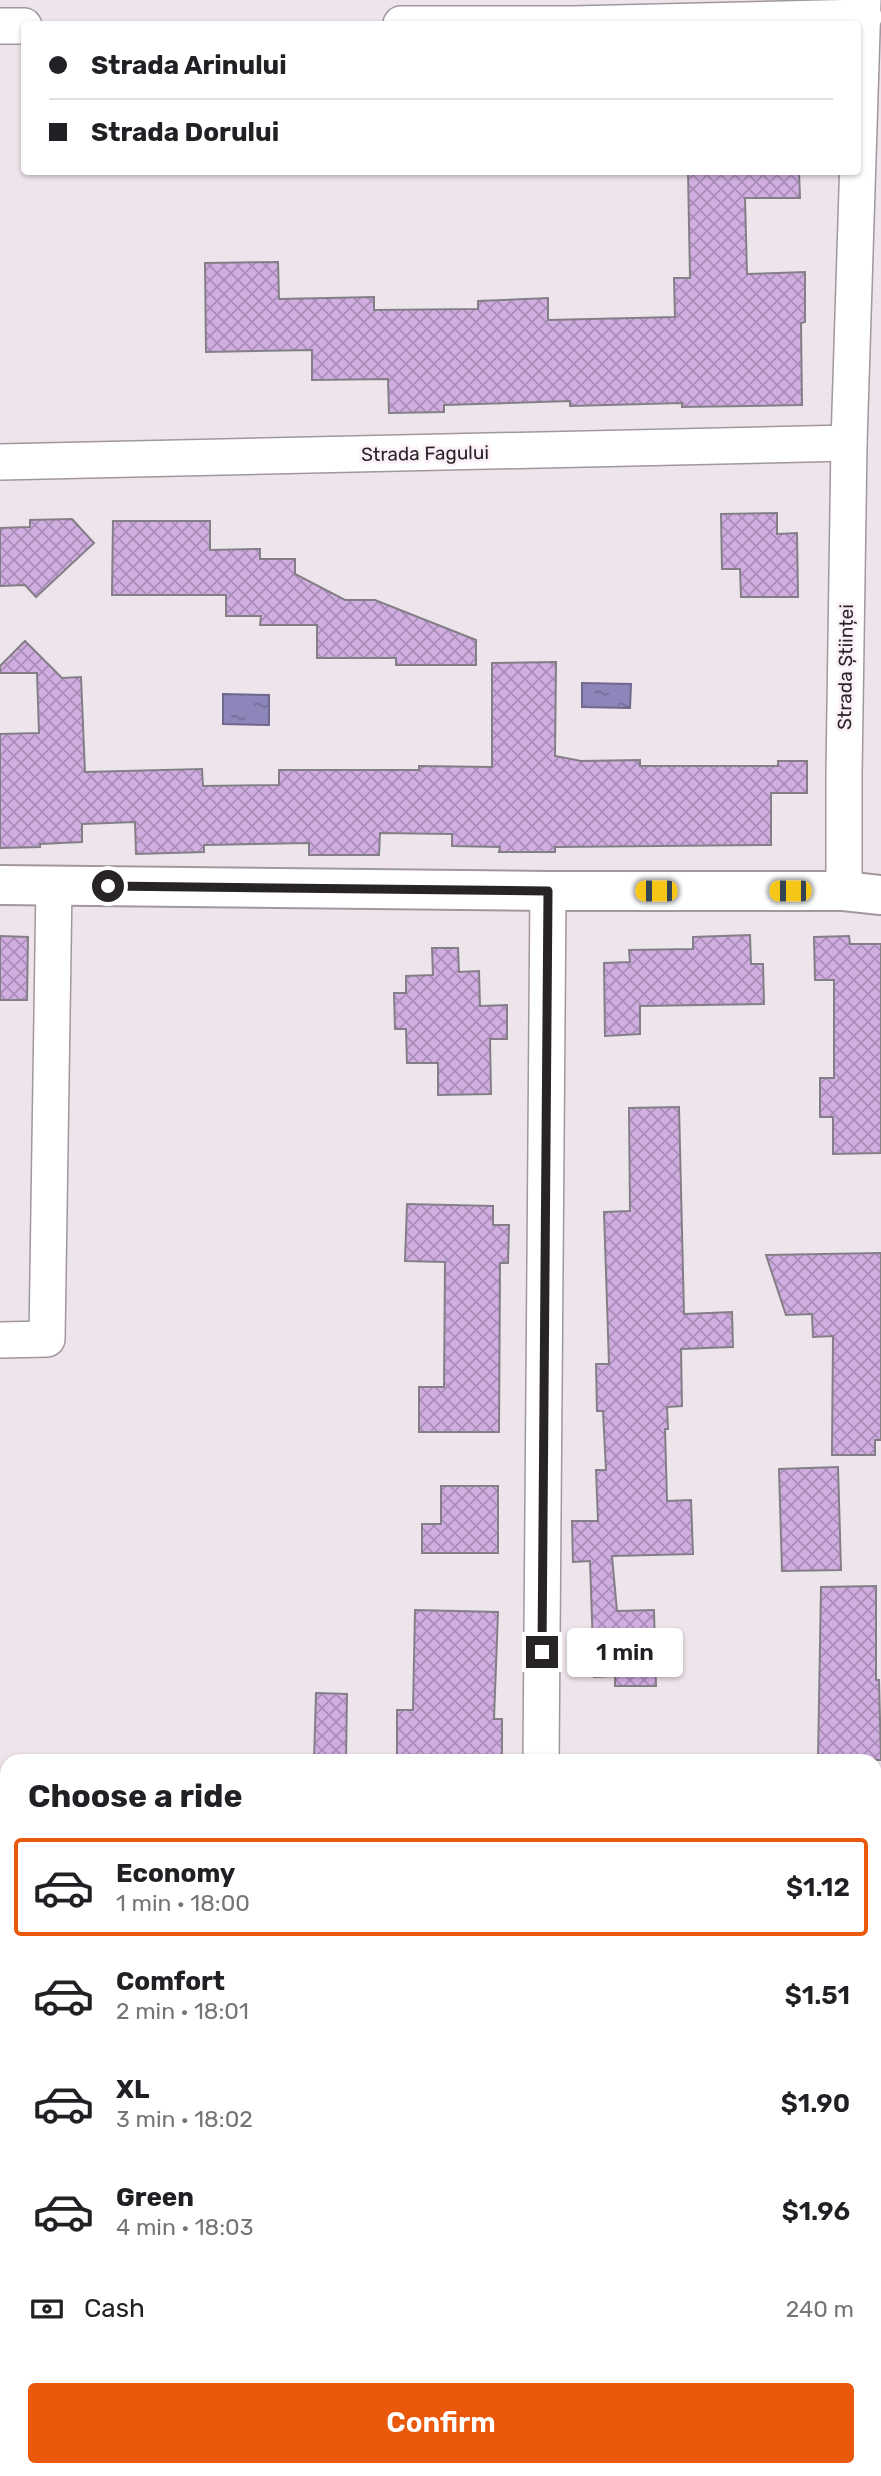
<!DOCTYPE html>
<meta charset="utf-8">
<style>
body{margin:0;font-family:Rubik,sans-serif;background:#f6f6f6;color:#202124;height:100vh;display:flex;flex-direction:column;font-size:26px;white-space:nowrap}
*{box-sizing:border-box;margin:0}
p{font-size:23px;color:#757577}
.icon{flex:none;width:38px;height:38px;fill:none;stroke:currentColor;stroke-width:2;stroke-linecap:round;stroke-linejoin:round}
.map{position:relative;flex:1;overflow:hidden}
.panel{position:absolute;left:0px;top:1754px;width:882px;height:723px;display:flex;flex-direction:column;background:#fff;border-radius:21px 21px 0 0;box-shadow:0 2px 5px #0004}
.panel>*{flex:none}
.guide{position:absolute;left:21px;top:21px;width:840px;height:154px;border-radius:7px;box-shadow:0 2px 5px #0004;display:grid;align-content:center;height:154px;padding:0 28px;background:#fff}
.end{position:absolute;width:32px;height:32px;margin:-16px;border:9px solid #282426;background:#fff;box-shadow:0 0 0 4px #fff}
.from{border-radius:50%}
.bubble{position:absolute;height:49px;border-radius:7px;background:#fff;box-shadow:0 2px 5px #0004;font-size:23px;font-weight:600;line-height:49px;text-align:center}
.car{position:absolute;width:21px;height:42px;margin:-21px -10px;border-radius:9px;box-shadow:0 0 5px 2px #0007;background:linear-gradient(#f5c518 24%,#345 0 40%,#f5c518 0 76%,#345 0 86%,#f5c518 0)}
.guide b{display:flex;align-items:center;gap:24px;height:66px;font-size:26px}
.guide b+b{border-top:2px solid #e0e0e0}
.guide i{width:18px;height:18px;background:#202124}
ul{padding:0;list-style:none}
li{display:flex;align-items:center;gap:21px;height:98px;margin:0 14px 10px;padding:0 14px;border:4px solid transparent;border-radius:7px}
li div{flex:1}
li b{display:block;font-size:26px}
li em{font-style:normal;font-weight:600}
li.on{border-color:#ea580c}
li>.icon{width:63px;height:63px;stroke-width:1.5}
h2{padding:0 28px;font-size:32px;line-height:84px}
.pay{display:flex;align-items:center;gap:18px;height:77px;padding:0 28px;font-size:26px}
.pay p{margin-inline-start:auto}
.primary-button{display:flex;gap:14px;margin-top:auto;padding:14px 28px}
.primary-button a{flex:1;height:80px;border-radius:7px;background:#ea580c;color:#fff;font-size:28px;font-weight:600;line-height:80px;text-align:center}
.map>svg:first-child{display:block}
.water{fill:url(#water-ripples);stroke:#6f688e;stroke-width:2}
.building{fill:url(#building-cross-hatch);stroke:#847f87;stroke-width:2}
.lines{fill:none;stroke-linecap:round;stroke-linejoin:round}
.minor-casing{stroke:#a1979e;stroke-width:38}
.tertiary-casing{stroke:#a1979e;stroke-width:42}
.minor{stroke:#fff;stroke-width:35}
.tertiary{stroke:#fff;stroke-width:38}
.route{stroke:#282426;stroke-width:9}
.labels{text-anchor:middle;stroke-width:6;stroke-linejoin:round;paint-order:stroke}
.street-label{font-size:19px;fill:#282426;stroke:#fcf1f8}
</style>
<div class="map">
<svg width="881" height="2476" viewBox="0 0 881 2476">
<defs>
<pattern id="water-ripples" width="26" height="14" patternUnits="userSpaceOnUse" patternTransform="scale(1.75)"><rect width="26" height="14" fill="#8e85ba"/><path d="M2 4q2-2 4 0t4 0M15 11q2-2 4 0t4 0" fill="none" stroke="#746d97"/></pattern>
<pattern id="building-cross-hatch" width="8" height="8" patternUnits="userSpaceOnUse" patternTransform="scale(1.75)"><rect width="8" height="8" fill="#d0aee1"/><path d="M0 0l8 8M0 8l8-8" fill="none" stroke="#a98db6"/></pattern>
</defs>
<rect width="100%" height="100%" fill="#eee4eb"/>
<g class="water">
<polygon points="582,683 631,684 630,708 582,707"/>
<polygon points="223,694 269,695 269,725 223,724"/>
</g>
<g class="building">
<polygon points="688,172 799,172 800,198 745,198 747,274 805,272 805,322 801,323 802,405 682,407 682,403 570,406 570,401 444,405 444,412 389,413 388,379 312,380 312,350 206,352 205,263 278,262 279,299 374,297 374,310 478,309 478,301 548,298 548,320 675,317 674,278 690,278"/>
<polygon points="777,513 777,534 797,533 798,597 741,597 740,569 722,569 721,514"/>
<polygon points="72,519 94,543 36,597 25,585 0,586 0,528 30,527 30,520"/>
<polygon points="113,521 210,521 210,550 260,549 260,559 295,559 295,574 345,600 375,600 476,640 476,665 396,665 396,658 317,658 317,625 260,625 261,616 226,616 226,595 112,595"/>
<polygon points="25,641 62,678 81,677 85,772 202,769 203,786 279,785 279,770 419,770 419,766 492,767 492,663 556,662 555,756 581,761 640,760 640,766 778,766 778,761 807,761 807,793 771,793 771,845 555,847 555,852 499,852 500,847 452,846 452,834 380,833 379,855 309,855 309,843 204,845 204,852 136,854 135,822 82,824 82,842 40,844 40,847 0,848 0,734 39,733 37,673 0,673 0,666"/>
<polygon points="750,935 751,964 763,964 764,1004 640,1006 640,1034 605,1036 604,963 630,962 629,950 693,949 693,937"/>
<polygon points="0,936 28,937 27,1000 0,1000"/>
<polygon points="849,936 850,944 881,944 881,1153 833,1154 833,1117 820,1117 820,1078 834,1078 834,980 815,980 814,937"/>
<polygon points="432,948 458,948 459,972 479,971 480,1006 507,1005 507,1039 490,1039 491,1094 438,1095 438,1063 407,1063 406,1029 395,1029 394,993 406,993 406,976 433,975"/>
<polygon points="679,1107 684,1314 732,1312 733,1347 681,1349 682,1406 667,1407 668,1429 665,1429 667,1501 691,1500 693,1554 612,1556 617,1611 654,1610 656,1686 615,1686 615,1676 594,1677 590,1561 573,1562 572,1521 598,1521 596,1470 606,1470 603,1411 597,1411 596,1364 609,1364 604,1212 630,1211 629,1108"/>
<polygon points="407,1204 493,1206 493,1225 509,1225 508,1263 500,1263 499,1432 419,1432 419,1387 444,1387 445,1262 405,1261"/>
<polygon points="881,1253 881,1440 875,1440 875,1455 832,1455 833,1336 813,1337 812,1314 786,1315 766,1255"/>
<polygon points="838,1467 841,1570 782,1571 779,1469"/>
<polygon points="441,1486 498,1486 498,1553 422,1553 422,1524 441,1524"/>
<polygon points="876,1586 876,1680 879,1680 881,1760 818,1760 821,1587"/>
<polygon points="415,1610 498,1612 494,1719 502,1719 502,1760 397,1760 397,1710 413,1710"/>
<polygon points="316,1693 347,1694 346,1760 314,1760"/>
</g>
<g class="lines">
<defs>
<g id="minor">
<polyline points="401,24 573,24 864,17"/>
<polyline points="0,26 24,26"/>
<polyline points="0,462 849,443"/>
<polyline points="844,891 844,774 849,443 863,0"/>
<polyline points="0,1340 47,1339 54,885"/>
<polyline points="541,1760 548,891"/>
<polyline points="0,1969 7,1969"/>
<polyline points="875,1982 881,1982"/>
</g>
<g id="tertiary">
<polyline points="0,885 548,891 844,891 881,895"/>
<polyline points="875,2413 881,2413"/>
<polyline points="0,2426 7,2426"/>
<polyline points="260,2476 260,2469"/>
</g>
</defs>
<use href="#minor" class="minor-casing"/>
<use href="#tertiary" class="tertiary-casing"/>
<use href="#minor" class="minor"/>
<use href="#tertiary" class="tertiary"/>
</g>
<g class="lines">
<polyline class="route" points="108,886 548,891 542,1652"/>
</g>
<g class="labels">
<g class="street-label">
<text transform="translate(425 453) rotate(-1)" y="7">Strada Fagului</text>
<text transform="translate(845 667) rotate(-89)" y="7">Strada Științei</text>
</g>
</g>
</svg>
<i class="end from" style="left:108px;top:886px"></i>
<i class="end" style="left:542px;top:1652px"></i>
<div class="bubble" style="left:567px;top:1628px;width:116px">1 min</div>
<i class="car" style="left:656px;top:891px;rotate:270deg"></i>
<i class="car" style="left:790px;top:891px;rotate:270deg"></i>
<div class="guide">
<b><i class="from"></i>Strada Arinului</b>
<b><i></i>Strada Dorului</b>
</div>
<section class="panel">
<h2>Choose a ride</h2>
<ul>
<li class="on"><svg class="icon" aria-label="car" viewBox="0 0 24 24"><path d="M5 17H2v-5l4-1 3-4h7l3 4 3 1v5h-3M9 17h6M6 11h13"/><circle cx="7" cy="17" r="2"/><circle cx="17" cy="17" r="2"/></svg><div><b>Economy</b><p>1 min · 18:00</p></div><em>$1.12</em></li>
<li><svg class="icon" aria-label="car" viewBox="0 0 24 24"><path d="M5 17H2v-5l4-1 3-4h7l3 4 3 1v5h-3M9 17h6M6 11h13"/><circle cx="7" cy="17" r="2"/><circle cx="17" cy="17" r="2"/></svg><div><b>Comfort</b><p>2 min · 18:01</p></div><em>$1.51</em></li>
<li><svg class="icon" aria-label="car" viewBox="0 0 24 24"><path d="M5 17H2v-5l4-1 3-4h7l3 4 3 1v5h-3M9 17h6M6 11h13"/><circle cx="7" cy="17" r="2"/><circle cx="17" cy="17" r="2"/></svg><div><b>XL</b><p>3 min · 18:02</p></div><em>$1.90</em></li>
<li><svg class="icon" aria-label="car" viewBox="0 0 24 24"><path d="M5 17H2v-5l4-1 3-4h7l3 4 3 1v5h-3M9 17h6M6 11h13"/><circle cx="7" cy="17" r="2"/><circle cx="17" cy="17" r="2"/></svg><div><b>Green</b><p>4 min · 18:03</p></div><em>$1.96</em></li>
</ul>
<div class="pay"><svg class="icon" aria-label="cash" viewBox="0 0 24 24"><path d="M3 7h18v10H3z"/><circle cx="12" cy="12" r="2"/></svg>Cash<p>240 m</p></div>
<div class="primary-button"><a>Confirm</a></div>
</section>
</div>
